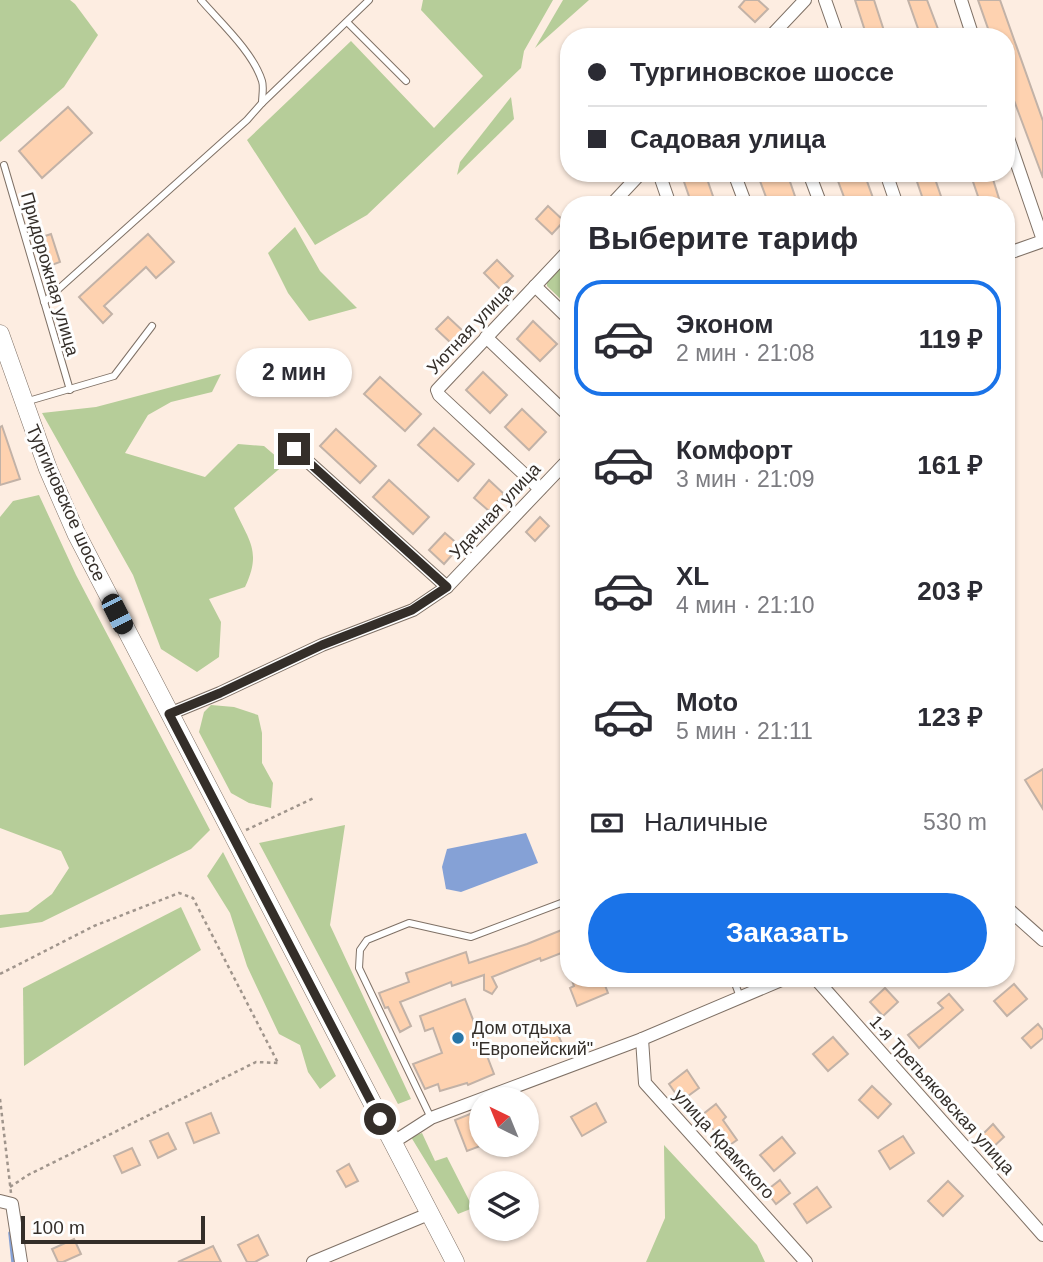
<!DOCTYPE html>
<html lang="ru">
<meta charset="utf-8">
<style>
body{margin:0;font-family:Helvetica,sans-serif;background:#f2f2f3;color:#2b2b33;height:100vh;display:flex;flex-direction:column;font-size:26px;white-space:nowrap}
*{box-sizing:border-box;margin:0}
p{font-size:23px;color:#7c7c81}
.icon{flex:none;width:38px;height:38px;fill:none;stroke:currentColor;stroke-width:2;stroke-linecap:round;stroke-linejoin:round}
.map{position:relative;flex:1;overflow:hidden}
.drawer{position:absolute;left:560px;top:196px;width:455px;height:791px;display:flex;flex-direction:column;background:#fff;border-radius:28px;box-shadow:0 2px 5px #0004}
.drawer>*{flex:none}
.guide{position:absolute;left:560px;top:28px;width:455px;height:154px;border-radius:28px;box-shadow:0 2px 5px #0004;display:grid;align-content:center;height:154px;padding:0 28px;background:#fff}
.needle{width:46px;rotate:317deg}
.buttons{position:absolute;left:469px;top:1087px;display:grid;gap:14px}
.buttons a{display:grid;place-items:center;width:70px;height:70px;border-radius:50%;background:#fff;box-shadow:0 2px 5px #0004;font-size:35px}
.scale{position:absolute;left:21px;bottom:18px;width:184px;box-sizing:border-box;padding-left:7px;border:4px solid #342e29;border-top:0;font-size:19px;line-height:24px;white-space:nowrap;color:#342e29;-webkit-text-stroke:5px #fefefe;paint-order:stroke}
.end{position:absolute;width:32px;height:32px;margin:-16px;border:9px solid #342e29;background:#fff;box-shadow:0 0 0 4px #fff}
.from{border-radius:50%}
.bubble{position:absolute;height:49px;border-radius:24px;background:#fff;box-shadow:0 2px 5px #0004;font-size:23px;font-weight:700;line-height:49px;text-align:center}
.car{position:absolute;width:21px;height:42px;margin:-21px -10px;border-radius:9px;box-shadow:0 0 5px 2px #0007;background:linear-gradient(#222 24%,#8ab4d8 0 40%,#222 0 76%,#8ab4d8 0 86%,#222 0)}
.guide b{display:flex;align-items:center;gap:24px;height:66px;font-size:26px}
.guide b+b{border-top:2px solid #e1e1e2}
.guide i{width:18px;height:18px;background:#2b2b33}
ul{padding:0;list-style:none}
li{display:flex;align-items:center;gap:21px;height:116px;margin:0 14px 10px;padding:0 14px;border:4px solid transparent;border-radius:28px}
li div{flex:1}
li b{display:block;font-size:26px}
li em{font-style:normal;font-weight:700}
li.selected{border-color:#1a73e8}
li>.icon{width:63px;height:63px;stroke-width:1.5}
h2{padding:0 28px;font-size:32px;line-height:84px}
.pay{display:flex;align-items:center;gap:18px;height:77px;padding:0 28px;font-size:26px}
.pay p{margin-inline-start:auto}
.primary-button{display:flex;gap:14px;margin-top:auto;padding:14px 28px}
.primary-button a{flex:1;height:80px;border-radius:42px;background:#1a73e8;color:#fff;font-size:28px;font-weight:700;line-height:80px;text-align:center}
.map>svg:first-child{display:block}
.green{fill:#b6cd99}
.water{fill:#85a1d6}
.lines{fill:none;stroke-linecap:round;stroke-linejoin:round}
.stream{stroke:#85a1d6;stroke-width:3.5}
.building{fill:#fed2b0;stroke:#c2b2a7;stroke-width:2}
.lane-casing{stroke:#7f7166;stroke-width:8}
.street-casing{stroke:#7f7166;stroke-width:14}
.secondary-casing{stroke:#7f7166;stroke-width:19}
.path{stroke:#a0958c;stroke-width:2.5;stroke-dasharray:3.5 3.5;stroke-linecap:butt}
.lane{stroke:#fff;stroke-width:6}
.street{stroke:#fff;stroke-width:12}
.secondary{stroke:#fff;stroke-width:18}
.route{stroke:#342e29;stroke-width:9}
.poi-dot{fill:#2876a8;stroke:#fefefe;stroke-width:2.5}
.labels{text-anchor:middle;stroke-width:6;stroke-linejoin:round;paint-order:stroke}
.street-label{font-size:18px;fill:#342e29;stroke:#fefefe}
.poi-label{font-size:18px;fill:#342e29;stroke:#fefefe;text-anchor:start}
</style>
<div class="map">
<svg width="1043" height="1262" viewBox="0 0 1043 1262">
<rect width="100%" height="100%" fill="#fdede1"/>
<g class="green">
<polygon points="0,0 70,0 75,4 98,35 64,87 0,142"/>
<polygon points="423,0 553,0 524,51 521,68 367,215 315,245 247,140 351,41 434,128 483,76 421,10"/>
<polygon points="563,0 589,0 535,48"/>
<polygon points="511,97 514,119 457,175 460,162"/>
<polygon points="295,227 320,271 357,308 309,321 288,293 268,253"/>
<polygon points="569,255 569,307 547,286 547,277"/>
<path d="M221 374 212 392 171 402 148 415 125 453 205 477 238 444 264 446 285 464 234 508C249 541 262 551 245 587L209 599 221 622 219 657 197 672 161 649 133 575 42 413 96 407Z"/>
<polygon points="39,495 76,575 210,830 191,849 42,922 0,928 0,915 28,912 52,894 69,868 61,851 0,828 0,517 13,501"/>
<polygon points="211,705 234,707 258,715 262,733 262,763 273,783 271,808 249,803 231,793 199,732 204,712"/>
<polygon points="345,825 330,925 411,1099 398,1104 259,843"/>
<polygon points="223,852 336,1076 320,1089 308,1072 300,1045 279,1034 247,966 230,913 207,876"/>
<polygon points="181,907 201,950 24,1066 23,988"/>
<polygon points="422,1133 435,1161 447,1157 473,1208 458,1214 411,1137"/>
<polygon points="664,1145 757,1245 765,1262 646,1262 665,1218"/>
</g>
<polygon class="water" points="526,833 538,863 461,892 446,889 442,867 447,849"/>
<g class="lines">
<polyline class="stream" points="10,1233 13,1262"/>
</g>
<g class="building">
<polygon points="745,0 758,0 768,9 755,22 739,7"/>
<polygon points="855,0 874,0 886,37 867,37"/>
<polygon points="908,0 927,0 941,37 921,37"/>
<polygon points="978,0 1000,0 1043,121 1043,178 1006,79 1006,37 991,37"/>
<polygon points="68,107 92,133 42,178 19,151"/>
<polygon points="681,173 705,173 716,205 692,205"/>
<polygon points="757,173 787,173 798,205 769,205"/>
<polygon points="835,173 864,173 873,198 856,205 847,205"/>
<polygon points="914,173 933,173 944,205 925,205"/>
<polygon points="970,173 991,173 1001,205 981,205"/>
<polygon points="548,206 564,221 552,234 536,219"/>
<polygon points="51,234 60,262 49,266 39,238"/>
<polygon points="148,234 174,262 156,278 146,267 104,306 112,314 103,323 79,297"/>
<polygon points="497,260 513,276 500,289 484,273"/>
<polygon points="448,317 463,331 451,343 436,329"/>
<polygon points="533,321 557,344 540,361 517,339"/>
<polygon points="483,372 507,395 490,413 466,390"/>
<polygon points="380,377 421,414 405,431 364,394"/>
<polygon points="522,409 546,432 529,450 505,427"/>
<polygon points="2,426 20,479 0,485 0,427"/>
<polygon points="434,428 474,464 458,481 418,445"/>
<polygon points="336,429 376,466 360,483 320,446"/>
<polygon points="389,480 429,517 413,534 373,497"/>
<polygon points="489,480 504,494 489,511 474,498"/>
<polygon points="540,517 549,526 535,541 526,532"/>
<polygon points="445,533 460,546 444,564 429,550"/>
<polygon points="1043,769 1043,809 1025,780"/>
<polygon points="569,927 569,950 541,961 540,958 492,977 497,987 492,994 484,990 484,975 452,986 451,982 400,1002 411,1026 400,1032 388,1007 385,1008 379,993 409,982 406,973 466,952 469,963 527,944"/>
<polygon points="571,978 602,978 608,993 577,1006 570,988 574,986"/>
<polygon points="1014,984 1027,999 1007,1016 994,1001"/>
<polygon points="885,988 898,1002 883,1016 870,1002"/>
<polygon points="949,994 963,1010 919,1048 908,1035 943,1008 938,1003"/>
<polygon points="465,999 494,1074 468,1085 467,1083 440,1091 438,1084 425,1089 413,1064 442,1053 433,1028 425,1031 420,1016"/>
<polygon points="1038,1024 1043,1030 1043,1038 1031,1048 1022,1038"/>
<polygon points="556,1030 563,1046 544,1054 537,1038"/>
<polygon points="833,1037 848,1054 828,1071 813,1054"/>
<polygon points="687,1070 699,1088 681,1101 669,1084"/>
<polygon points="872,1086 891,1104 878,1118 859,1100"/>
<polygon points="596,1103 606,1122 582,1136 571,1117"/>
<polygon points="716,1104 726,1117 723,1120 737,1140 727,1147 702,1115"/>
<polygon points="211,1113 219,1133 194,1143 186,1123"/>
<polygon points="470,1114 483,1145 467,1151 455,1120"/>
<polygon points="993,1124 1004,1137 991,1149 980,1137"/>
<polygon points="168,1133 176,1149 158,1158 150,1141"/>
<polygon points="903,1136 914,1153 890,1169 879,1151"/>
<polygon points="782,1137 795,1153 774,1171 760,1155"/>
<polygon points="132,1148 140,1165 122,1173 114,1156"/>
<polygon points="349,1164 358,1181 346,1187 337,1171"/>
<polygon points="780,1180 790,1193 776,1204 766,1191"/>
<polygon points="948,1181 963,1196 943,1216 928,1201"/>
<polygon points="817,1187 831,1207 807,1223 794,1204"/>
<polygon points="258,1235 268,1255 255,1262 247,1262 238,1245"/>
<polygon points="74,1239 81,1254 63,1262 58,1262 52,1249"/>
<polygon points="213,1246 221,1262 178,1262"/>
</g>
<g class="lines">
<defs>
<g id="lane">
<polyline points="347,22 406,81"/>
<polyline points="262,103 369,0"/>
<polyline points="4,165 70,390"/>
<path d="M44 302 247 120 262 103C262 96 264 87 262 81 253 52 220 22 201 0"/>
<polyline points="25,402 114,376 152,326"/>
<polyline points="733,978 740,997"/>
<polyline points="431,1118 359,968 360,950 367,940 409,923 471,937 569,900"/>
</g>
<g id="street">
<polyline points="825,0 838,37"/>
<polyline points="961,0 973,37"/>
<polyline points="770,37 805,0"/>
<polyline points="1006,132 1043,240"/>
<polyline points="659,173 670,205"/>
<polyline points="734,173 746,205"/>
<polyline points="809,173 821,205"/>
<polyline points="886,173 897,205"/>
<polyline points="611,205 641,173"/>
<polyline points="1006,254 1043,241"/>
<polyline points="535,286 569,319"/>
<polyline points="486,337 569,416"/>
<polyline points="294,449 447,587"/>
<polyline points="540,489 439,395 437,390 569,250"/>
<polyline points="169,714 220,693 322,645 413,610 447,587 569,459"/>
<polyline points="1006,907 1043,940"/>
<polyline points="815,978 1043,1235"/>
<polyline points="642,1039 645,1083 806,1262"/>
<polyline points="392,1143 431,1118 642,1039 786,978"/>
<polyline points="0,1201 12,1204 21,1262"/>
<polyline points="313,1262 431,1213"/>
</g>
<polyline id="secondary" points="0,334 48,469 76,533 455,1262"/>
</defs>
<use href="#lane" class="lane-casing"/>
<use href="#street" class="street-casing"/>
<use href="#secondary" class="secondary-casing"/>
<g class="path">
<polyline points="246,830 314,798"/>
<polyline points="0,974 94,926 179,893 193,898 278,1063"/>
<polyline points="0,1099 11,1193"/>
<polyline points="10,1187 28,1175 256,1062 278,1063"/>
</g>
<use href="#lane" class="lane"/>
<use href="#street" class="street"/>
<use href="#secondary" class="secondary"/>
</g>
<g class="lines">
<polyline class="route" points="294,449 447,587 412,610 322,645 220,693 169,714 380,1119"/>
</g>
<circle class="poi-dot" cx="458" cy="1038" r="7"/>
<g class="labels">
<g class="street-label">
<text transform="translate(50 274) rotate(74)" y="6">Придорожная улица</text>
<text transform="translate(470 329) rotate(-47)" y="6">Уютная улица</text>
<text transform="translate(66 503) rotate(66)" y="6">Тургиновское шоссе</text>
<text transform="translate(495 511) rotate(-47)" y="6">Удачная улица</text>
<text transform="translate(942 1095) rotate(48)" y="6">1-я Третьяковская улица</text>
<text transform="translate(724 1144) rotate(48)" y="6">улица Крамского</text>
</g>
<g class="poi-label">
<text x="472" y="1034">Дом отдыха<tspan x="472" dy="21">"Европейский"</tspan></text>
</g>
</g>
</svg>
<div class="buttons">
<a><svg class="needle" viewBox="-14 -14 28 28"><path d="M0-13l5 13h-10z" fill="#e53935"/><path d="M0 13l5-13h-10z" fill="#7c7c81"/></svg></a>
<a><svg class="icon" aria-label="layers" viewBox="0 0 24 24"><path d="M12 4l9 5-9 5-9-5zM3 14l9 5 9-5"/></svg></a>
</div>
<div class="scale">100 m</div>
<i class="end from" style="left:380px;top:1119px"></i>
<i class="end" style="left:294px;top:449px"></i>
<div class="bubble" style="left:236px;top:348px;width:116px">2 мин</div>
<i class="car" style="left:117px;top:614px;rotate:153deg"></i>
<div class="guide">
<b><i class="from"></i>Тургиновское шоссе</b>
<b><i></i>Садовая улица</b>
</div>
<section class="drawer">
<h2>Выберите тариф</h2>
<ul>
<li class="selected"><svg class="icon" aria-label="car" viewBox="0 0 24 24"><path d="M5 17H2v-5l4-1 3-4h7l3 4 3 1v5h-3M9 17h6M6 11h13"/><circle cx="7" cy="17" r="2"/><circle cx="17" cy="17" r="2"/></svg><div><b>Эконом</b><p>2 мин · 21:08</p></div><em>119 ₽</em></li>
<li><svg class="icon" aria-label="car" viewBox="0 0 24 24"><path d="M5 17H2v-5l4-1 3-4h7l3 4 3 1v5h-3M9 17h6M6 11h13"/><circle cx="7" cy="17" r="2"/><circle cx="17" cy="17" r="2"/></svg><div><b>Комфорт</b><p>3 мин · 21:09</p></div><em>161 ₽</em></li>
<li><svg class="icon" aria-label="car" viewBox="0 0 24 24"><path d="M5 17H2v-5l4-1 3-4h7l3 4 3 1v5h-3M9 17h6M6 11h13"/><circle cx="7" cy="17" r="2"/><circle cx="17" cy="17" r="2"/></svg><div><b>XL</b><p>4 мин · 21:10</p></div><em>203 ₽</em></li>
<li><svg class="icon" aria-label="car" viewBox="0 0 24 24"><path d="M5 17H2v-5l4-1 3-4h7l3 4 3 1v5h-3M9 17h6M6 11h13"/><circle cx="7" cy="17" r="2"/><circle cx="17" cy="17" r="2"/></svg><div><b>Moto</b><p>5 мин · 21:11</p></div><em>123 ₽</em></li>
</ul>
<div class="pay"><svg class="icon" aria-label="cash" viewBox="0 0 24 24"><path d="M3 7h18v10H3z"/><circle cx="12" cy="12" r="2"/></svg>Наличные<p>530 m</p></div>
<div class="primary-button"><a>Заказать</a></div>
</section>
</div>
